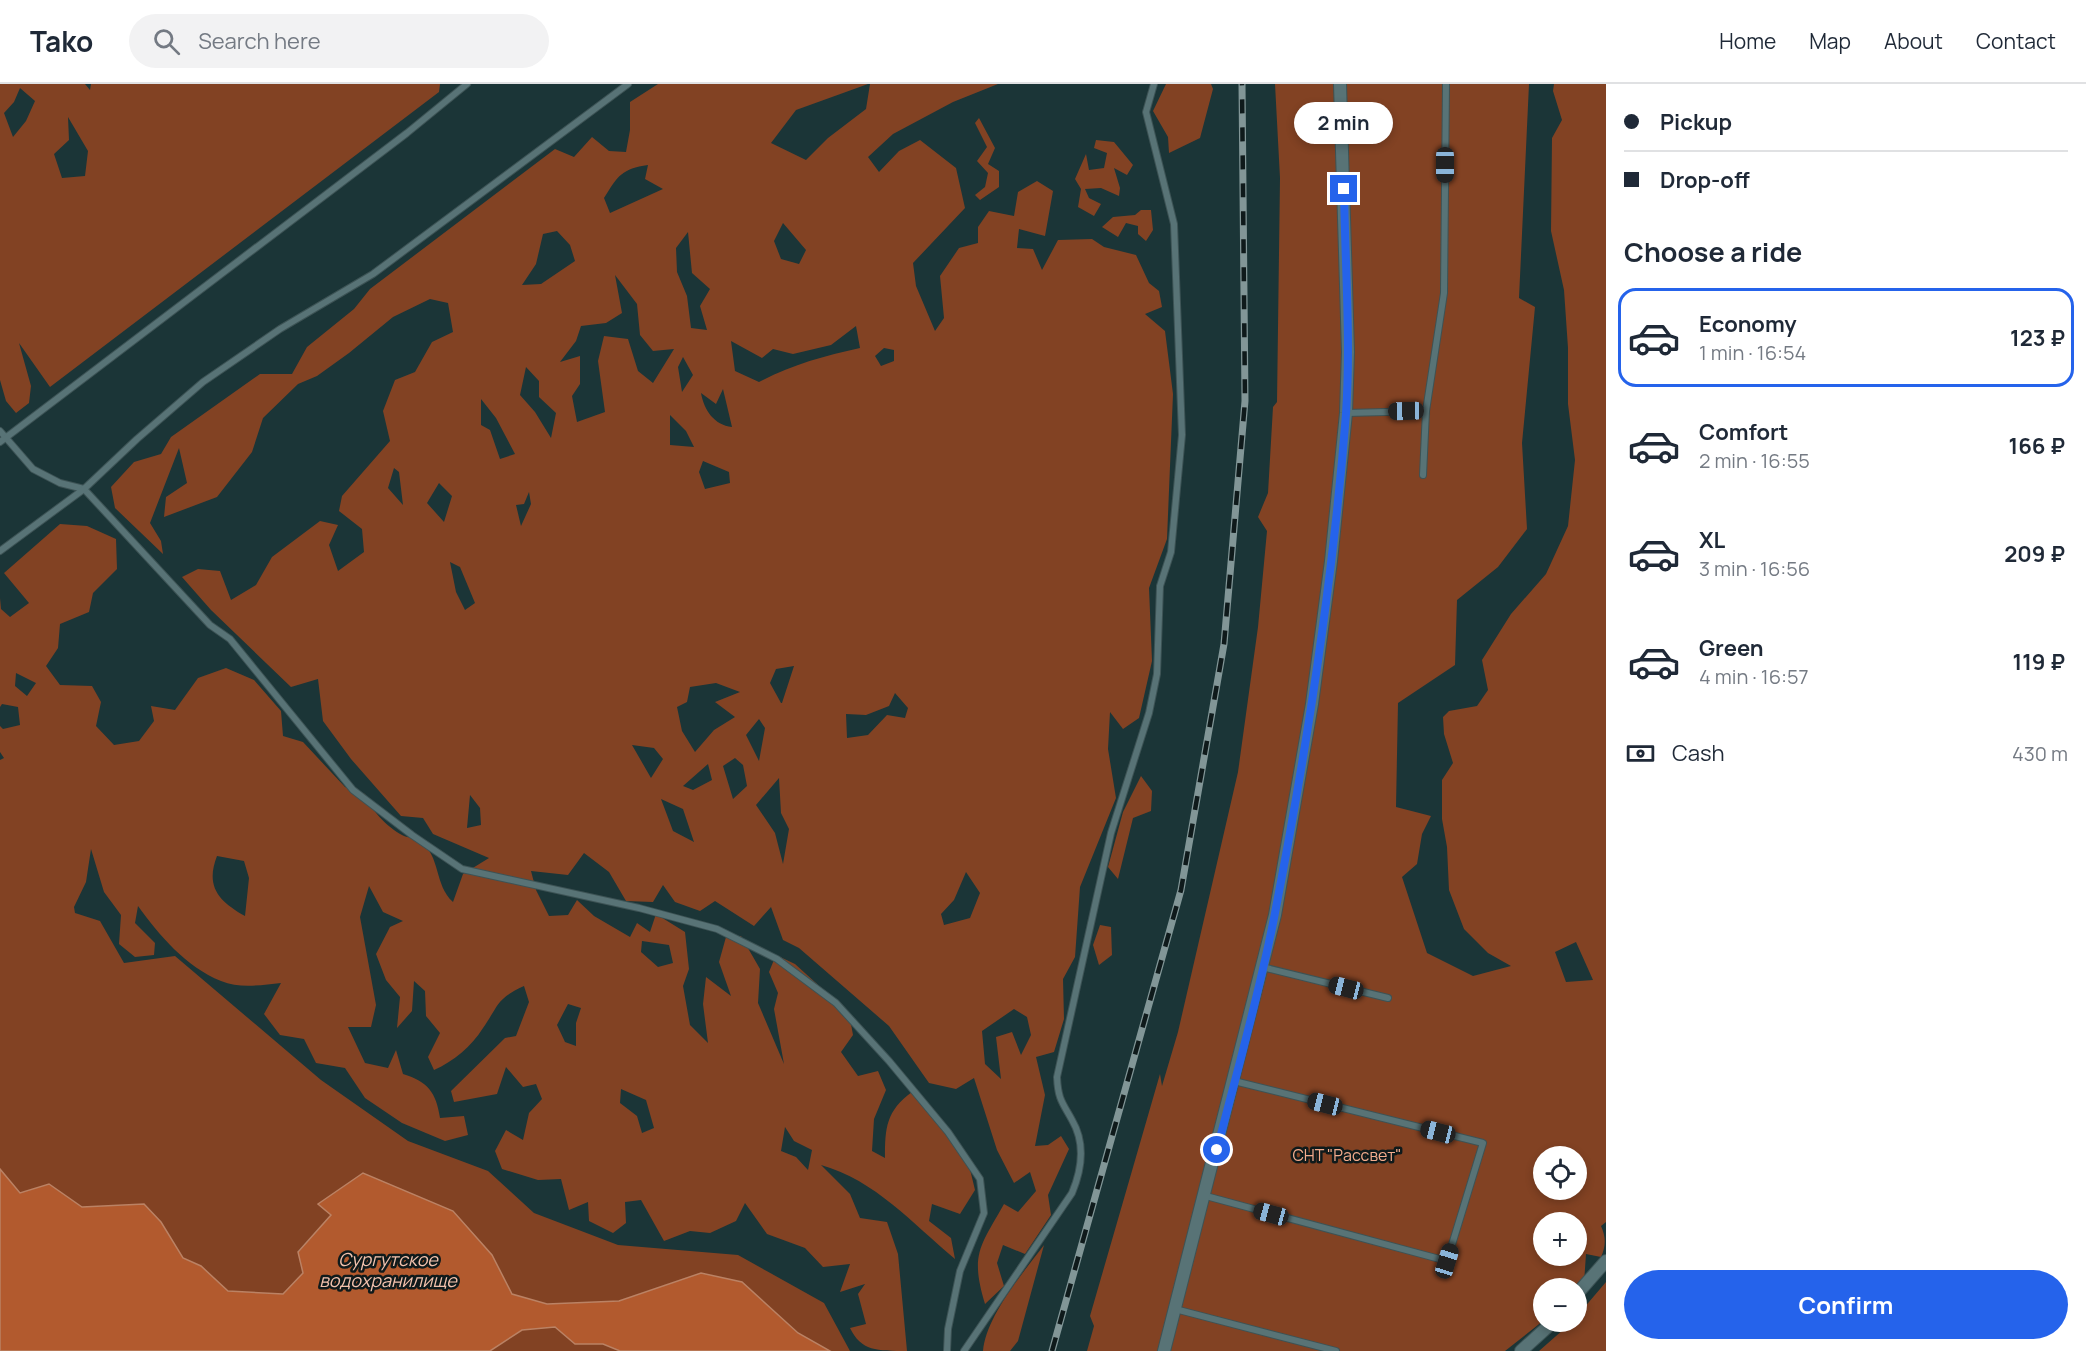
<!DOCTYPE html>
<meta charset="utf-8">
<style>
body{margin:0;font-family:Manrope,sans-serif;background:#f2f2f3;color:#1f2937;height:100vh;display:flex;flex-direction:column;font-size:22px;white-space:nowrap}
*{box-sizing:border-box;margin:0}
p{font-size:20px;color:#747a83}
.icon{flex:none;width:33px;height:33px;fill:none;stroke:currentColor;stroke-width:2;stroke-linecap:round;stroke-linejoin:round}
.map{position:relative;flex:1;overflow:hidden}
.sheet{display:flex;flex-direction:column;background:#fff;width:480px}
.sheet>*{flex:none}
.guide{display:grid;align-content:center;height:132px;padding:0 18px;background:#fff}
.fabs{position:absolute;left:1533px;top:1062px;display:grid;gap:12px}
.fabs a{display:grid;place-items:center;width:54px;height:54px;border-radius:50%;background:#fff;box-shadow:0 3px 9px #0003;font-size:30px}
.end{position:absolute;width:27px;height:27px;margin:-14px;border:8px solid #2563eb;background:#fff;box-shadow:0 0 0 3px #fff}
.from{border-radius:50%}
.bubble{position:absolute;height:42px;border-radius:21px;background:#fff;box-shadow:0 3px 9px #0003;font-size:20px;font-weight:700;line-height:42px;text-align:center}
.car{position:absolute;width:18px;height:36px;margin:-18px -9px;border-radius:8px;box-shadow:0 0 4px 2px #0007;background:linear-gradient(#222 24%,#8ab4d8 0 40%,#222 0 76%,#8ab4d8 0 86%,#222 0)}
.guide b{display:flex;align-items:center;gap:21px;height:57px;font-size:22px}
.guide b+b{border-top:2px solid #e0e1e3}
.guide i{width:15px;height:15px;background:#1f2937}
ul{padding:0;list-style:none}
li{display:flex;align-items:center;gap:18px;height:99px;margin:0 12px 9px;padding:0 6px;border:3px solid transparent;border-radius:18px}
li div{flex:1}
li b{display:block;font-size:22px}
li em{font-style:normal;font-weight:700}
li.on{border-color:#2563eb}
li>.icon{width:54px;height:54px;stroke-width:1.5}
h2{padding:0 18px;font-size:27px;line-height:72px}
.pay{display:flex;align-items:center;gap:15px;height:66px;padding:0 18px;font-size:22px}
.pay p{margin-inline-start:auto}
.action{display:flex;gap:12px;margin-top:auto;padding:12px 18px}
.action a{flex:1;height:69px;border-radius:36px;background:#2563eb;color:#fff;font-size:24px;font-weight:700;line-height:69px;text-align:center}
header{display:flex;align-items:center;gap:36px;box-sizing:border-box;height:84px;padding:0 30px;background:#fff;border-bottom:2px solid #e0e1e3}
header strong{font-size:28px}
nav{display:flex;gap:33px;margin-inline-start:auto;font-size:21px}
.search{width:420px;height:54px;background:#f2f2f3;display:flex;align-items:center;gap:15px;box-sizing:border-box;padding:0 21px;border-radius:33px;color:#747a83;font-size:22px}
main{display:flex;flex:1;min-height:0}
.map>svg:first-child{display:block}
.green{fill:#824223;fill-rule:evenodd}
.water{fill:#b25a2e;stroke:#bb8264;stroke-width:1.5}
.lines{fill:none;stroke-linecap:round;stroke-linejoin:round}
.lane-casing{stroke:#3d5355;stroke-width:8}
.street-casing{stroke:#3d5355;stroke-width:14}
.lane{stroke:#587376;stroke-width:6}
.street{stroke:#587376;stroke-width:12}
.rail-casing{stroke:#829697;stroke-width:7}
.rail{stroke:#0f1a1b;stroke-width:4.5;stroke-dasharray:14;stroke-linecap:butt}
.route{stroke:#2563eb;stroke-width:8}
.labels{text-anchor:middle;stroke-width:5;stroke-linejoin:round;paint-order:stroke}
.park-label{font-size:16px;fill:#f4ac8d;stroke:#0f1a1b}
.water-label{font-size:18px;font-style:italic;fill:#f3c2ad;stroke:#0f1a1b}
</style>
<header>
<strong>Tako</strong>
<div class="search"><svg class="icon" aria-label="search" viewBox="0 0 24 24"><circle cx="10" cy="10" r="6"/><path d="M15 15l6 6"/></svg>Search here</div>
<nav><a>Home</a><a>Map</a><a>About</a><a>Contact</a></nav>
</header>
<main>
<div class="map">
<svg width="1606" height="1267" viewBox="0 0 1606 1267">
<rect width="100%" height="100%" fill="#1b3537"/>
<g class="green">
<path d="M0 0H85L90 6 91 0H440L439 8 50 303 19 259 31 302 29 319 16 329 6 317 0 296ZM20 4 35 17 26 37 13 53 4 29 14 18ZM68 33 88 67 85 92 62 94 54 70 69 56Z"/>
<path d="M658 0H868L796 26 771 59 806 76 828 54 866 25 870 0H998L953 18 893 50 868 73 879 88 899 67 920 56 956 84 965 124 913 179 916 202 935 247 944 234 940 192 959 164 978 159V143L989 127 1014 132 1018 108 1037 97 1053 107 1045 152 1019 145 1017 164 1033 165 1042 186 1058 156 1092 155 1104 163 1136 171 1149 199 1159 207 1162 223 1145 230 1165 247 1173 310 1167 455 1149 504 1152 577 1139 634 1123 645 1110 628 1108 665 1116 714 1080 803 1075 873 1063 895 1064 935 1054 968 1036 973 1045 1011 1035 1062 1048 1061 1061 1052 1069 1065 1048 1111 1051 1131 1025 1170 1003 1161 997 1179 1004 1202 985 1220C970 1170 980 1163 1004 1120L1018 1128 1036 1107 1030 1088 1014 1099 997 1066 974 994 956 1005 929 999 889 942 799 864 783 856 771 823 754 842 715 817 700 827 675 818 663 801 653 818 626 817 609 788 584 769 568 791 531 787 536 806 549 832 568 831 577 816 594 832 630 853 637 839 650 848 656 830 685 848 689 885 683 902 690 941 708 959 703 920 706 893 731 912 719 878 726 853 741 852 760 885 758 919 784 980 774 925 778 909 769 888 776 871 795 880 849 929 853 951 841 968 858 992 878 987 886 1006 874 1035 872 1067 885 1074C885 1044 886 1027 912 1008L968 1077 975 1106 960 1130 932 1120 929 1137 951 1154 955 1175C913 1140 875 1096 821 1081L850 1110 860 1134 887 1138 898 1170 907 1267C877 1267 861 1267 850 1244L866 1240 858 1210 865 1200 840 1208 850 1180 823 1183 805 1164 767 1150 745 1119 736 1137 710 1149 690 1147 664 1157 641 1116 625 1118 626 1139 613 1149 589 1137 588 1118 569 1126 561 1095 538 1096 502 1085 495 1067 506 1046 523 1056 529 1029 542 1015 536 1000 523 1003 506 983 497 1010 454 1018 451 1007 505 954 516 952 529 918 524 902C496 915 499 921 483 944 471 963 454 977 434 986L428 973 440 949 426 932 425 907 414 897 412 927 397 944 400 913 386 896 376 870 390 843 403 837 383 828 369 802 360 833 376 921 371 943H348L365 979 388 984 396 966 403 990C428 998 436 1008 440 1034L464 1032 468 1051 445 1057 402 1039 365 1014 345 984 316 979 304 955 280 951 264 930 281 899C261 901 240 905 221 897 186 883 159 851 138 822L135 839 155 859 154 871 135 873 119 860 121 831 104 808 91 765 86 798 74 823 75 829 100 837 124 879 175 872 321 996 408 1057 488 1087 534 1129 618 1161 738 1171 824 1219 850 1267H830L798 1249 742 1198 701 1189 619 1217 547 1220 512 1210 492 1171 319 1120 331 1131 298 1167 303 1189 283 1210 228 1207 201 1182 183 1174 161 1138 144 1120 82 1123 49 1100 20 1109 0 1085V676L4 674 0 668V642L3 645 20 641 18 623 2 620 0 623V514L1 525 10 533 29 519 4 489 60 440 87 442 116 455 117 485 93 509 89 528 60 540 58 564 46 582 60 601 92 602 101 618 96 642 114 661 139 657 154 637 151 622 175 626 198 594 226 584 254 596 281 627 283 652 303 658 345 703 365 710C369 724 388 744 402 751 407 754 415 753 420 757 441 772 434 801 453 818L463 790 489 774 433 750 423 734 401 732 351 675 323 637 318 595 291 603 211 526 182 493 198 485 220 487 231 516 256 501 272 473 320 437 338 441 329 461 338 487 364 468 362 445 339 427 342 412 390 357 383 327 395 296 415 288 432 258 453 248 448 219 430 215 393 233 349 269 317 292 298 300 263 334 252 368 217 413 164 433 166 413 187 399 179 364 150 439 161 457 163 470 115 424 111 403 134 378 161 370 171 353 260 290H292L307 263 354 225 370 205 555 65 574 73 592 53 609 67 626 68 630 46V18ZM648 81 645 95 663 105 610 129 604 114C618 91 622 85 648 81ZM783 139 806 166 799 180 781 175 774 157ZM557 147 570 161 575 177 541 200 522 201 536 180 543 150ZM688 148 692 189 710 205 700 222 707 246 691 244 687 212 677 188 676 164ZM615 191 637 220 640 251 653 267 674 265 653 299 638 287 628 255 604 252 598 277 605 328 577 338 572 312 580 300V272L560 278 576 257 581 242 606 239 622 229ZM856 242 860 264C824 272 791 281 759 298L735 287 731 257 762 274 773 265 793 270 831 261ZM884 264 894 266V277L881 282 875 272ZM683 273 693 291 682 308 678 283ZM526 283 539 297V313L556 329 551 354 535 328 520 311ZM723 305 732 343C714 341 704 326 701 309L716 320ZM481 315 496 334 515 370 500 375 490 346 481 341ZM670 331 686 347 694 363 670 361ZM703 377 729 388 730 399 705 405 699 388ZM394 384 399 388 403 421 388 404ZM439 399 452 412 444 438 427 419ZM529 408 531 420 521 442 516 421 524 420ZM450 478 460 483 475 519 465 526 456 508ZM794 582 782 619H781L770 599 776 585ZM16 589 36 599 27 612 15 602ZM716 599 740 608 715 618 735 633 714 646 695 668 682 647 677 623 687 618 690 603ZM895 609 908 624 905 634 887 631 868 651 847 654 846 630 866 631 889 622ZM759 635 765 644 759 677 746 651ZM632 661 654 664 663 675 651 694ZM735 674 743 681 747 702 733 715 723 682ZM708 680 712 696 693 706 683 702ZM779 694 781 729 789 745 783 780 775 749 756 721ZM470 711 480 724 481 741 467 744ZM661 715 683 725 694 758 673 747ZM217 772 244 777 249 794 245 832C219 817 205 803 217 772ZM966 788 980 809 970 834 944 841 941 830 954 816ZM642 857 669 861 673 879 658 883 641 868ZM568 920 581 924 576 939V962L565 958 557 941ZM1014 925 1027 933 1031 951 1021 971 1012 948 996 953 1001 995 985 980 982 947ZM621 1005 646 1016 654 1044 642 1049 637 1032 620 1019ZM785 1043 794 1057 812 1066 808 1086 796 1073 781 1067Z"/>
<polygon points="1166,0 1211,0 1213,5 1200,54 1169,69 1168,53 1153,27"/>
<path d="M1275 0H1529L1519 214 1535 223 1522 359 1527 445 1498 483 1457 516 1455 581 1398 619 1396 723 1431 732 1422 750 1417 780 1402 793 1427 869 1473 892 1511 882 1488 869 1464 845 1449 806 1447 763 1442 735V696L1453 679 1444 650 1443 633 1449 627 1477 622 1488 606 1482 576 1511 530 1546 490 1568 442 1575 376 1568 320V264L1564 206 1551 147 1552 54 1562 36 1553 7 1554 0H1606V1138L1601 1142C1606 1153 1606 1162 1601 1173L1586 1170 1584 1199 1576 1204H1544L1543 1237 1505 1267H1087L1094 1242 1090 1232 1160 990 1162 1002 1178 948 1238 688 1258 543 1267 447 1258 433 1268 409 1273 323 1277 318 1280 94ZM1576 858 1593 896 1566 898 1555 868ZM1544 1072H1576V1106H1544ZM1544 1138H1576V1172H1544Z"/>
<polygon points="979,34 995,64 988,80 999,87 999,103 980,116 975,111 985,103 988,89 977,77 987,63 975,39"/>
<polygon points="1096,56 1114,58 1133,81 1127,91 1114,84 1120,104 1119,112 1101,104 1085,105 1089,114 1101,120 1094,132 1078,123 1081,105 1075,95 1086,70 1089,86 1104,84 1107,69 1094,64"/>
<polygon points="1141,126 1151,126 1153,146 1146,157 1138,150 1138,142 1126,139 1118,153 1102,143 1113,133 1135,131"/>
<polygon points="1141,692 1152,707 1151,727 1133,734 1118,795 1108,783 1123,728"/>
<polygon points="1100,841 1111,843 1112,871 1099,881 1093,861"/>
<path d="M1044 1161 1018 1257 1010 1267H983C986 1232 1023 1189 1044 1161Z"/>
<polygon points="1606,1198 1606,1267 1539,1267 1572,1238 1576,1238 1577,1232"/>
<polygon points="555,1243 575,1260 603,1260 620,1267 490,1267 522,1246"/>
</g>
<polygon class="water" points="0,1085 20,1109 49,1100 82,1123 144,1120 161,1138 183,1174 201,1182 228,1207 283,1210 303,1189 298,1168 331,1131 318,1120 363,1089 453,1127 492,1171 512,1210 547,1220 619,1217 701,1189 742,1198 798,1249 830,1267 620,1267 603,1260 575,1260 555,1243 522,1246 490,1267 0,1267"/>
<g class="lines">
<defs>
<g id="lane">
<polyline points="1346,329 1426,327"/>
<polyline points="0,347 33,385 60,399 84,405 210,541 230,555 353,706 412,751 462,785 639,824 717,845 777,875 836,919 889,977 948,1048 980,1095 984,1129 960,1187 948,1245 947,1267"/>
<polyline points="0,358 407,49 467,0"/>
<polyline points="1423,391 1426,327 1444,209 1446,0"/>
<polyline points="0,467 84,405 137,355 203,298 280,245 373,190 628,0"/>
<polyline points="1262,883 1388,914"/>
<polyline points="1206,1112 1447,1177 1483,1059 1234,997"/>
<polyline points="1175,1225 1336,1267"/>
<path d="M964 1267 1072 1109C1082 1085 1086 1060 1072 1036 1062 1018 1058 1015 1057 993L1111 749 1149 629 1157 590 1160 502 1171 468 1182 351 1174 140 1146 28 1154 0"/>
</g>
<g id="street">
<polyline points="1576,1211 1606,1177"/>
<polyline points="1164,1267 1275,831 1312,620 1331,477 1346,329 1348,268 1340,0"/>
<polyline points="1521,1267 1553,1238"/>
</g>
</defs>
<use href="#lane" class="lane-casing"/>
<use href="#street" class="street-casing"/>
<use href="#lane" class="lane"/>
<use href="#street" class="street"/>
<defs>
<polyline id="rail" points="1052,1267 1181,806 1224,560 1245,317 1242,0"/>
</defs>
<use href="#rail" class="rail-casing"/>
<use href="#rail" class="rail"/>
</g>
<g class="lines">
<path class="route" d="M1217 1066C1237 987 1260 908 1275 829 1307 664 1333 497 1346 330 1351 256 1345 180 1344 105"/>
</g>
<g class="labels">
<g class="park-label">
<text x="1347" y="1077">СНТ "Рассвет"</text>
</g>
<g class="water-label">
<text x="388" y="1182">Сургутское<tspan x="388" dy="21">водохранилище</tspan></text>
</g>
</g>
</svg>
<div class="fabs">
<a><svg class="icon" aria-label="locate" viewBox="0 0 24 24"><circle cx="12" cy="12" r="6"/><path d="M12 2v4M12 18v4M2 12h4M18 12h4"/></svg></a>
<a>+</a>
<a>−</a>
</div>
<i class="end from" style="left:1217px;top:1066px"></i>
<i class="end" style="left:1344px;top:105px"></i>
<div class="bubble" style="left:1294px;top:18px;width:99px">2 min</div>
<i class="car" style="left:1445px;top:81px;rotate:180deg"></i>
<i class="car" style="left:1406px;top:327px;rotate:269deg"></i>
<i class="car" style="left:1346px;top:904px;rotate:284deg"></i>
<i class="car" style="left:1325px;top:1020px;rotate:284deg"></i>
<i class="car" style="left:1438px;top:1048px;rotate:284deg"></i>
<i class="car" style="left:1271px;top:1130px;rotate:285deg"></i>
<i class="car" style="left:1447px;top:1177px;rotate:17deg"></i>
</div>
<section class="sheet">
<div class="guide">
<b><i class="from"></i>Pickup</b>
<b><i></i>Drop-off</b>
</div>
<h2>Choose a ride</h2>
<ul>
<li class="on"><svg class="icon" aria-label="car" viewBox="0 0 24 24"><path d="M5 17H2v-5l4-1 3-4h7l3 4 3 1v5h-3M9 17h6M6 11h13"/><circle cx="7" cy="17" r="2"/><circle cx="17" cy="17" r="2"/></svg><div><b>Economy</b><p>1 min · 16:54</p></div><em>123 ₽</em></li>
<li><svg class="icon" aria-label="car" viewBox="0 0 24 24"><path d="M5 17H2v-5l4-1 3-4h7l3 4 3 1v5h-3M9 17h6M6 11h13"/><circle cx="7" cy="17" r="2"/><circle cx="17" cy="17" r="2"/></svg><div><b>Comfort</b><p>2 min · 16:55</p></div><em>166 ₽</em></li>
<li><svg class="icon" aria-label="car" viewBox="0 0 24 24"><path d="M5 17H2v-5l4-1 3-4h7l3 4 3 1v5h-3M9 17h6M6 11h13"/><circle cx="7" cy="17" r="2"/><circle cx="17" cy="17" r="2"/></svg><div><b>XL</b><p>3 min · 16:56</p></div><em>209 ₽</em></li>
<li><svg class="icon" aria-label="car" viewBox="0 0 24 24"><path d="M5 17H2v-5l4-1 3-4h7l3 4 3 1v5h-3M9 17h6M6 11h13"/><circle cx="7" cy="17" r="2"/><circle cx="17" cy="17" r="2"/></svg><div><b>Green</b><p>4 min · 16:57</p></div><em>119 ₽</em></li>
</ul>
<div class="pay"><svg class="icon" aria-label="cash" viewBox="0 0 24 24"><path d="M3 7h18v10H3z"/><circle cx="12" cy="12" r="2"/></svg>Cash<p>430 m</p></div>
<div class="action"><a>Confirm</a></div>
</section>
</main>
